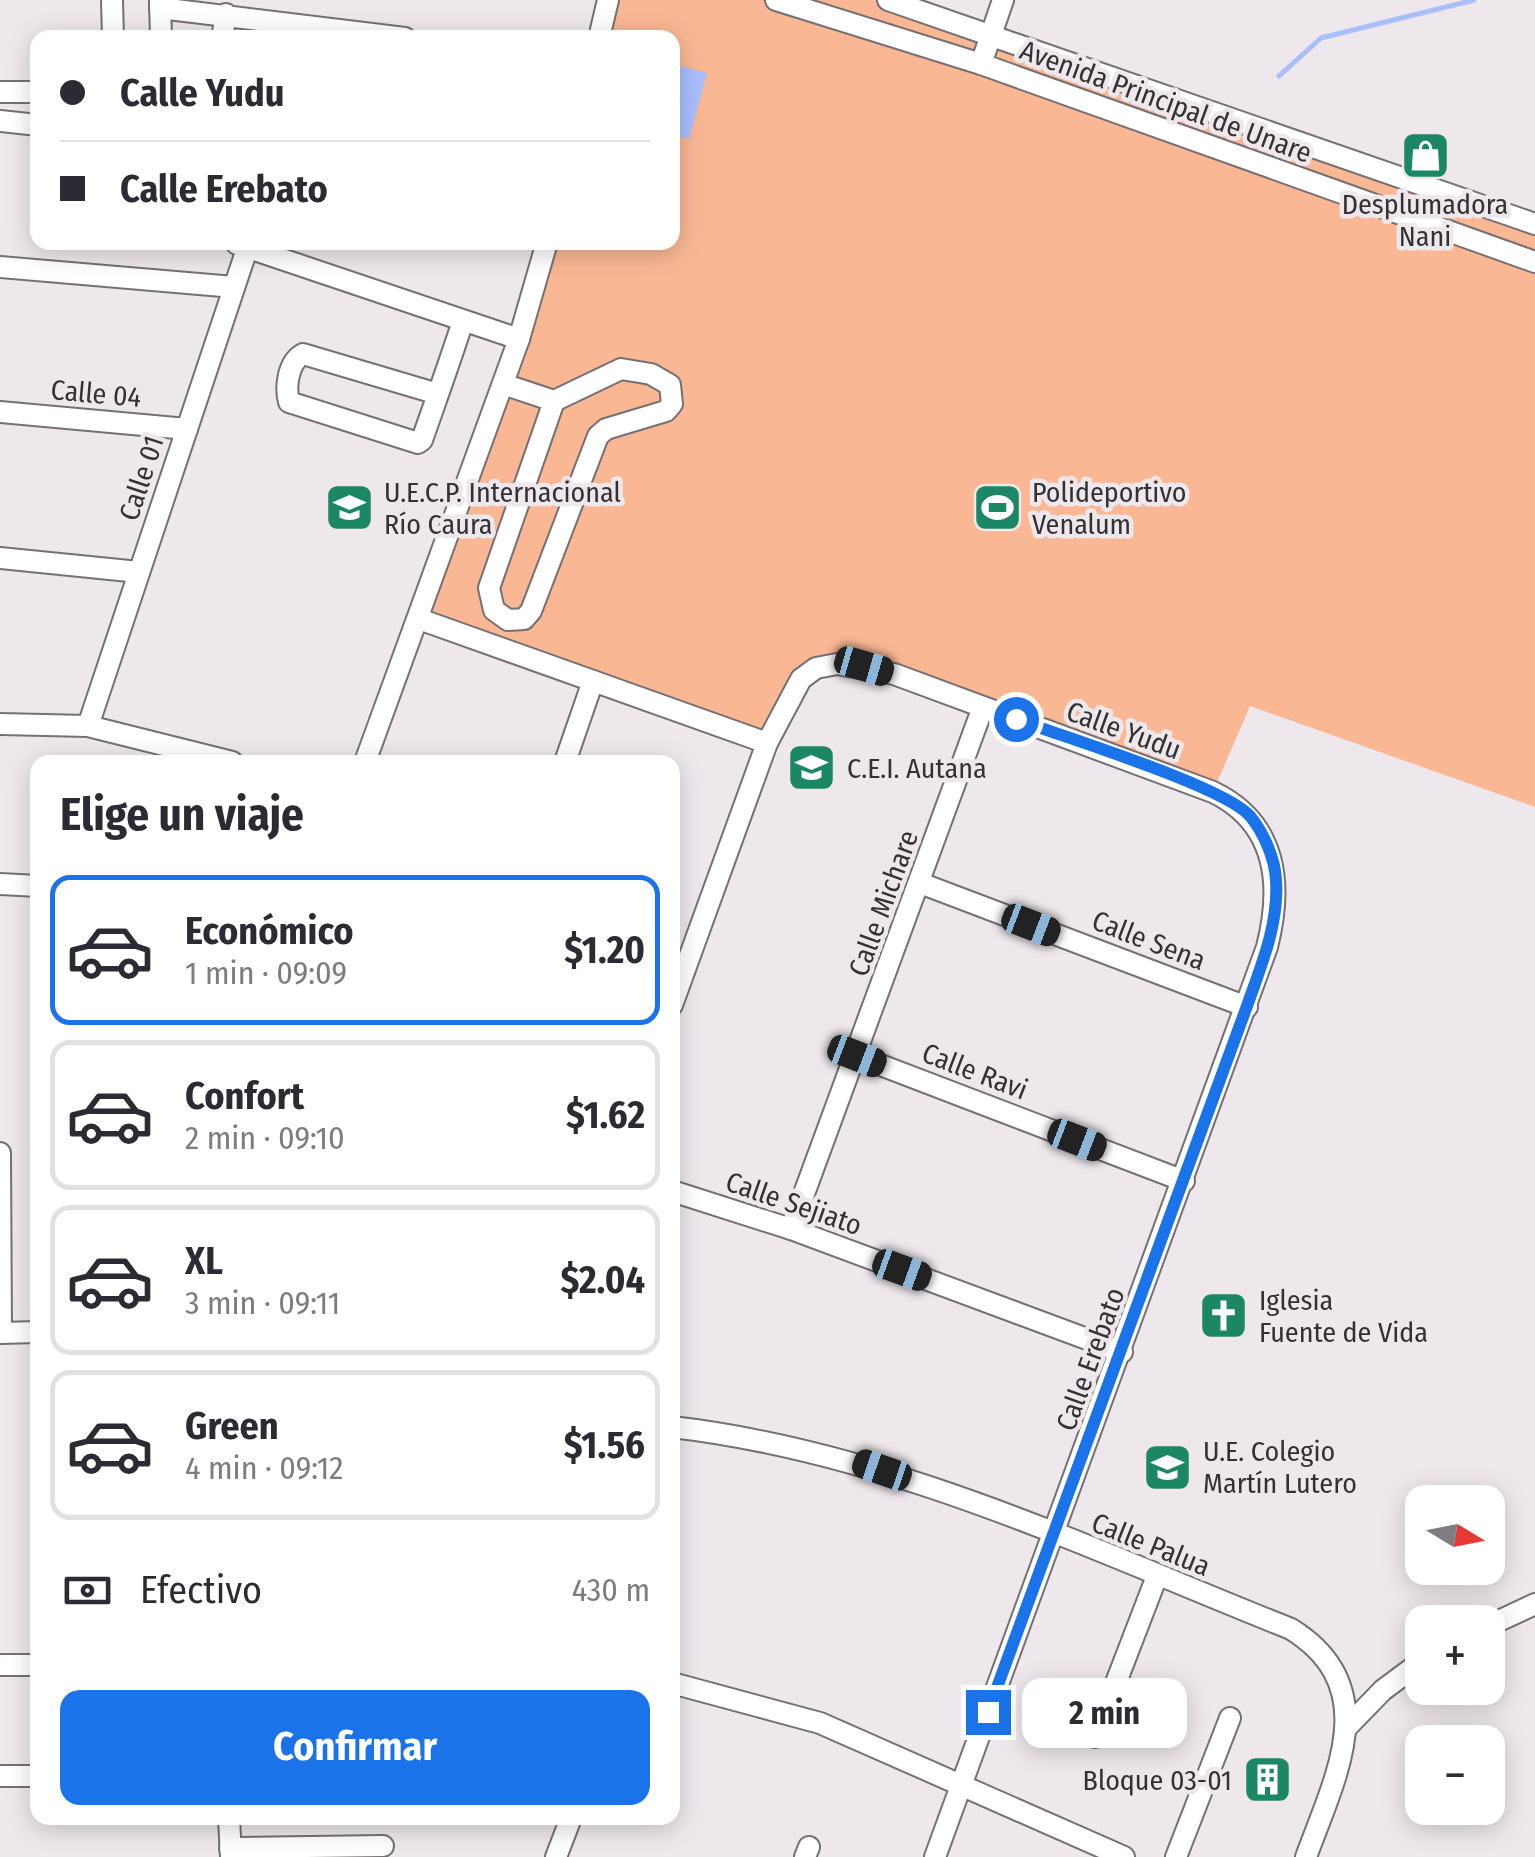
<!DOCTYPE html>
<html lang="es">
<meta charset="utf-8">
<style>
body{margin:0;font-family:"Fira Sans Condensed",sans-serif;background:#f2f2f3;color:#2b2b33;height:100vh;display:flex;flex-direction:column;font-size:38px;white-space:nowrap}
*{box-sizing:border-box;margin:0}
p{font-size:32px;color:#7c7c81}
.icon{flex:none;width:55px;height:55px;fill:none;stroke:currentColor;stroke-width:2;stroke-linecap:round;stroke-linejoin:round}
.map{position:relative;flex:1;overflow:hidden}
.side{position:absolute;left:30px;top:755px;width:650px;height:1070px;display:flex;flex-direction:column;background:#fff;border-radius:20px;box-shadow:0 5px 25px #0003}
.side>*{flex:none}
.guide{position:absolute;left:30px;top:30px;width:650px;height:220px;border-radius:20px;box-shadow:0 5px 25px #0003;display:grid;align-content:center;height:220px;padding:0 30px;background:#fff}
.needle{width:65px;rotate:100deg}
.buttons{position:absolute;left:1405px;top:1485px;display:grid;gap:20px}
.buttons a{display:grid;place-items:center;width:100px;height:100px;border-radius:20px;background:#fff;box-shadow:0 5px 25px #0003;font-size:50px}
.end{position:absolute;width:45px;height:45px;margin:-22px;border:12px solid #1a73e8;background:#fff;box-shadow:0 0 0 5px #fff}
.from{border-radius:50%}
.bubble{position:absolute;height:70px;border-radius:20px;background:#fff;box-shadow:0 5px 25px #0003;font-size:32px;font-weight:700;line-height:70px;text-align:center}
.car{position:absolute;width:30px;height:60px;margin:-30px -15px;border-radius:12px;box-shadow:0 0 8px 2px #0007;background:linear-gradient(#222 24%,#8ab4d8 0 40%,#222 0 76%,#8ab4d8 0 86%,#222 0)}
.guide b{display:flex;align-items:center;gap:35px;height:95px;font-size:38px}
.guide b+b{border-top:2px solid #e1e1e2}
.guide i{width:25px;height:25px;background:#2b2b33}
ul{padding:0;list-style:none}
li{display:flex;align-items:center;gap:30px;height:150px;margin:0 20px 15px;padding:0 10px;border:5px solid #e1e1e2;border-radius:20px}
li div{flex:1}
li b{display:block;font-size:38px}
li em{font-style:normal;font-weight:700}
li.selected{border-color:#1a73e8}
li>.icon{width:90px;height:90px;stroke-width:1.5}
h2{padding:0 30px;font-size:45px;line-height:120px}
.pay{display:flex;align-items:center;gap:25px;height:110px;padding:0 30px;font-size:38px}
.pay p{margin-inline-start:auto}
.button{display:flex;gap:20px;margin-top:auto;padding:20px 30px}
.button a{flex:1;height:115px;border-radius:20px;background:#1a73e8;color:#fff;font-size:40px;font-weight:700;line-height:115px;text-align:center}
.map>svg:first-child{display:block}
.green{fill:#f9b794}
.water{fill:#a9befe}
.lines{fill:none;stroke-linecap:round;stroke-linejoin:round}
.stream{stroke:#a9befe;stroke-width:5}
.minor-casing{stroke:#767074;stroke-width:24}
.minor{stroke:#fff;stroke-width:20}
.route{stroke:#1a73e8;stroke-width:12}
.labels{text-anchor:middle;stroke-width:9;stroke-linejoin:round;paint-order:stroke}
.street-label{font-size:28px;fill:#343133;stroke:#eee8ec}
.poi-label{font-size:28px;fill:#343133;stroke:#eee8ec;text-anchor:start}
</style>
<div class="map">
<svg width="1535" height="1857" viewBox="0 0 1535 1857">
<rect width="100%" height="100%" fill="#eee8ec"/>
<polygon class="green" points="608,0 888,0 1535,224 1535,807 1250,706 1213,792 894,674 816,668 767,743 419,619 547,243 672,242 672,38 599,37"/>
<polygon class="water" points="672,64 707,73 689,139 673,134"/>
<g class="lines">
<polyline class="stream" points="1279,76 1321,38 1474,0"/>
<defs>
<g id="minor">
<polyline points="112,0 113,38"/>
<polyline points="160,0 161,38"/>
<polyline points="776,0 981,64 1535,262"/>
<polyline points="888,0 1535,224"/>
<polyline points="160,8 405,38"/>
<polyline points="222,38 226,14"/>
<polyline points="599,38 608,0"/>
<polyline points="981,64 1003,0"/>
<polyline points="0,92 38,92"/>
<polyline points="0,121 38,125"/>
<polyline points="237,244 519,339"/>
<polyline points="0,267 234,287"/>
<polygon points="621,369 651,374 670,385 672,404 666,411 606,429 598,436 531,611 524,619 508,620 494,610 489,588 554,401"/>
<polyline points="503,384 554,401"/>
<path d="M438 394 303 354C288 362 285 387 289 402L418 443 422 440C436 400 450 361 463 321"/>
<polyline points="0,412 187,429"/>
<polyline points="0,558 139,572"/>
<polyline points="419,619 767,743"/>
<polyline points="0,724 88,726 232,762"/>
<polyline points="88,726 247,249"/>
<polyline points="365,762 519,339 547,242"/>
<polyline points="565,762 593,681"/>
<polyline points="920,883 1247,1007"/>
<polyline points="0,884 38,886"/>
<path d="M672 1005 767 743 801 679 816 668 837 664 894 674 1213 792C1277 823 1283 884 1267 947L935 1857"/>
<polyline points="857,1056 1184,1181"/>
<polyline points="0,1153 1,1333"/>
<polyline points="672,1191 791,1229 1122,1352"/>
<polyline points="791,1229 983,707"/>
<polyline points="0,1333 38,1332"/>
<path d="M672 1427C890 1452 1090 1549 1291 1629 1384 1687 1336 1775 1306 1857"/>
<polyline points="1488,1626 1535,1604"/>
<polyline points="0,1665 38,1665"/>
<polyline points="672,1683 820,1723 1124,1857"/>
<polyline points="1346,1728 1383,1690 1422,1661"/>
<polyline points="1095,1737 1157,1576"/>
<polyline points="0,1776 38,1776"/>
<polyline points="229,1818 231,1857"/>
<polyline points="230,1848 383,1846"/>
<polyline points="556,1857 571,1818"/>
<polyline points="805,1857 809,1847"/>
<polyline points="1176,1857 1230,1718"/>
</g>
</defs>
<use href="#minor" class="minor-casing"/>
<use href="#minor" class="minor"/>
</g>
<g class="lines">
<path class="route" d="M988 1712 1247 1006C1261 966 1279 924 1276 880 1275 859 1264 833 1250 816 1224 786 1063 737 1016 719"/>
</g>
<defs>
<symbol id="shop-square" viewBox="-11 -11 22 22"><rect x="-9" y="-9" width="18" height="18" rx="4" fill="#1b8764" stroke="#eee8ec"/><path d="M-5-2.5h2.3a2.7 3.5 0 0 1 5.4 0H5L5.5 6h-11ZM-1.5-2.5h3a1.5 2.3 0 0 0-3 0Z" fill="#fff"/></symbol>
<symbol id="school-square" viewBox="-11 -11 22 22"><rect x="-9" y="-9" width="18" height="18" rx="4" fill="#1b8764" stroke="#eee8ec"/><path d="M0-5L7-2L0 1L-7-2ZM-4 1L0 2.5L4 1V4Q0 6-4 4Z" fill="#fff"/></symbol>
<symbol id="stadium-square" viewBox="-11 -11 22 22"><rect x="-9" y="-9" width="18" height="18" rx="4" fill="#1b8764" stroke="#eee8ec"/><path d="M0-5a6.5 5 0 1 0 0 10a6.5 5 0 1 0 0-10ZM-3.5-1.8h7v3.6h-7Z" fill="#fff"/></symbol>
<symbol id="church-square" viewBox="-11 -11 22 22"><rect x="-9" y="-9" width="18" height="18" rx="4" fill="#1b8764" stroke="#eee8ec"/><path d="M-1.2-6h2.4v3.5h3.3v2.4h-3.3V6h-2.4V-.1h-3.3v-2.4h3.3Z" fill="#fff"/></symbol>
<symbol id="building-square" viewBox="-11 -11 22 22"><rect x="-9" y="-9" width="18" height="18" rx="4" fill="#1b8764" stroke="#eee8ec"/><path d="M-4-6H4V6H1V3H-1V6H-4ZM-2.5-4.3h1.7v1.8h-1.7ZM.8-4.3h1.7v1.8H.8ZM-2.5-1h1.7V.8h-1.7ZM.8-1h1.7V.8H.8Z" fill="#fff"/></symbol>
</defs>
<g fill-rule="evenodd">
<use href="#shop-square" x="1398" y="128" width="55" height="55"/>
<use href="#school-square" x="322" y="480" width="55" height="55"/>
<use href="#stadium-square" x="970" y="480" width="55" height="55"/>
<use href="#school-square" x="784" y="740" width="55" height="55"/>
<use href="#church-square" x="1196" y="1288" width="55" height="55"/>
<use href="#school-square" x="1140" y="1440" width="55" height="55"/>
<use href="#building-square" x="1240" y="1752" width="55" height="55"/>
</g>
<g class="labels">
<g class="street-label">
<text transform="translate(1166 101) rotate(20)" y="10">Avenida Principal de Unare</text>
<text transform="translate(96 393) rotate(5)" y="10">Calle 04</text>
<text transform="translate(141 478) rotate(-72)" y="10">Calle 01</text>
<text transform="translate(1124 730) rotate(20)" y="10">Calle Yudu</text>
<text transform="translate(883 903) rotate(-70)" y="10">Calle Michare</text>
<text transform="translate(1149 940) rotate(21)" y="10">Calle Sena</text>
<text transform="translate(975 1071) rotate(21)" y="10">Calle Ravi</text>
<text transform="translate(794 1203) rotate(19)" y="10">Calle Sejiato</text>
<text transform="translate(1090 1359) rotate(-70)" y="10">Calle Erebato</text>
<text transform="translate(1151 1544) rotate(22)" y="10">Calle Palua</text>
</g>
<g class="poi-label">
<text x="1425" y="214" text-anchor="middle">Desplumadora<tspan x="1425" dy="32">Nani</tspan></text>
<text x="384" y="502">U.E.C.P. Internacional<tspan x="384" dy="32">Río Caura</tspan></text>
<text x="1032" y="502">Polideportivo<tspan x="1032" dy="32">Venalum</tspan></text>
<text x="847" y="778">C.E.I. Autana</text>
<text x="1259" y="1310">Iglesia<tspan x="1259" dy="32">Fuente de Vida</tspan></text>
<text x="1203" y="1461">U.E. Colegio<tspan x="1203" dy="32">Martín Lutero</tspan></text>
<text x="1232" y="1790" text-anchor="end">Bloque 03-01</text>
</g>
</g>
</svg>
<div class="buttons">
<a><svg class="needle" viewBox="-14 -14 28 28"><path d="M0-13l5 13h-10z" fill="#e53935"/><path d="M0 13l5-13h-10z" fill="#7c7c81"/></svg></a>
<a>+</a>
<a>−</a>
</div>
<i class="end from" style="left:1016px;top:719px"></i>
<i class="end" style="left:988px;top:1712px"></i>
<div class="bubble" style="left:1022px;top:1678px;width:165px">2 min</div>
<i class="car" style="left:864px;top:666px;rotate:106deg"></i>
<i class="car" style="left:1031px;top:925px;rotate:111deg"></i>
<i class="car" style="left:857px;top:1056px;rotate:111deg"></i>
<i class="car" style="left:1077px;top:1140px;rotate:111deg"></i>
<i class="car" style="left:902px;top:1270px;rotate:110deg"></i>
<i class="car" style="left:882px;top:1470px;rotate:289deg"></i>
<div class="guide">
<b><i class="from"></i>Calle Yudu</b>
<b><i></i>Calle Erebato</b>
</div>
<section class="side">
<h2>Elige un viaje</h2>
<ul>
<li class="selected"><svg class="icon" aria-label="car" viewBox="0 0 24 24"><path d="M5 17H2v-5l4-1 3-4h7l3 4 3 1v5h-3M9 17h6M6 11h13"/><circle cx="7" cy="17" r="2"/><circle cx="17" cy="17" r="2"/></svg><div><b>Económico</b><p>1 min · 09:09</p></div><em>$1.20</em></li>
<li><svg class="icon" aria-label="car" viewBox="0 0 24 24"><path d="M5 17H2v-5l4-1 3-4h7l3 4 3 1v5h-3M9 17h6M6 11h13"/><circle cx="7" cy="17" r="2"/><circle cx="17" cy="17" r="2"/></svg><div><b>Confort</b><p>2 min · 09:10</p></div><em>$1.62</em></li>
<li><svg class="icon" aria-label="car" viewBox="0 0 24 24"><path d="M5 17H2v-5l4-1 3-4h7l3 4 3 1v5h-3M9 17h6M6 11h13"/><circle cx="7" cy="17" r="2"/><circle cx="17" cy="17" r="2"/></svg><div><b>XL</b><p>3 min · 09:11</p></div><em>$2.04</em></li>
<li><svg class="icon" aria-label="car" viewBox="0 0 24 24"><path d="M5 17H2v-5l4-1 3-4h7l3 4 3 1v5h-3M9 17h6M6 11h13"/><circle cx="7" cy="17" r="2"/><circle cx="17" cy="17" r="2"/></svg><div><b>Green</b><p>4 min · 09:12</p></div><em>$1.56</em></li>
</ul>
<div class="pay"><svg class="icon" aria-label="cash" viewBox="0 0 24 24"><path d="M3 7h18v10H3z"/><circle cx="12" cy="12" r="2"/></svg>Efectivo<p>430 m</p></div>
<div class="button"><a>Confirmar</a></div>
</section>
</div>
